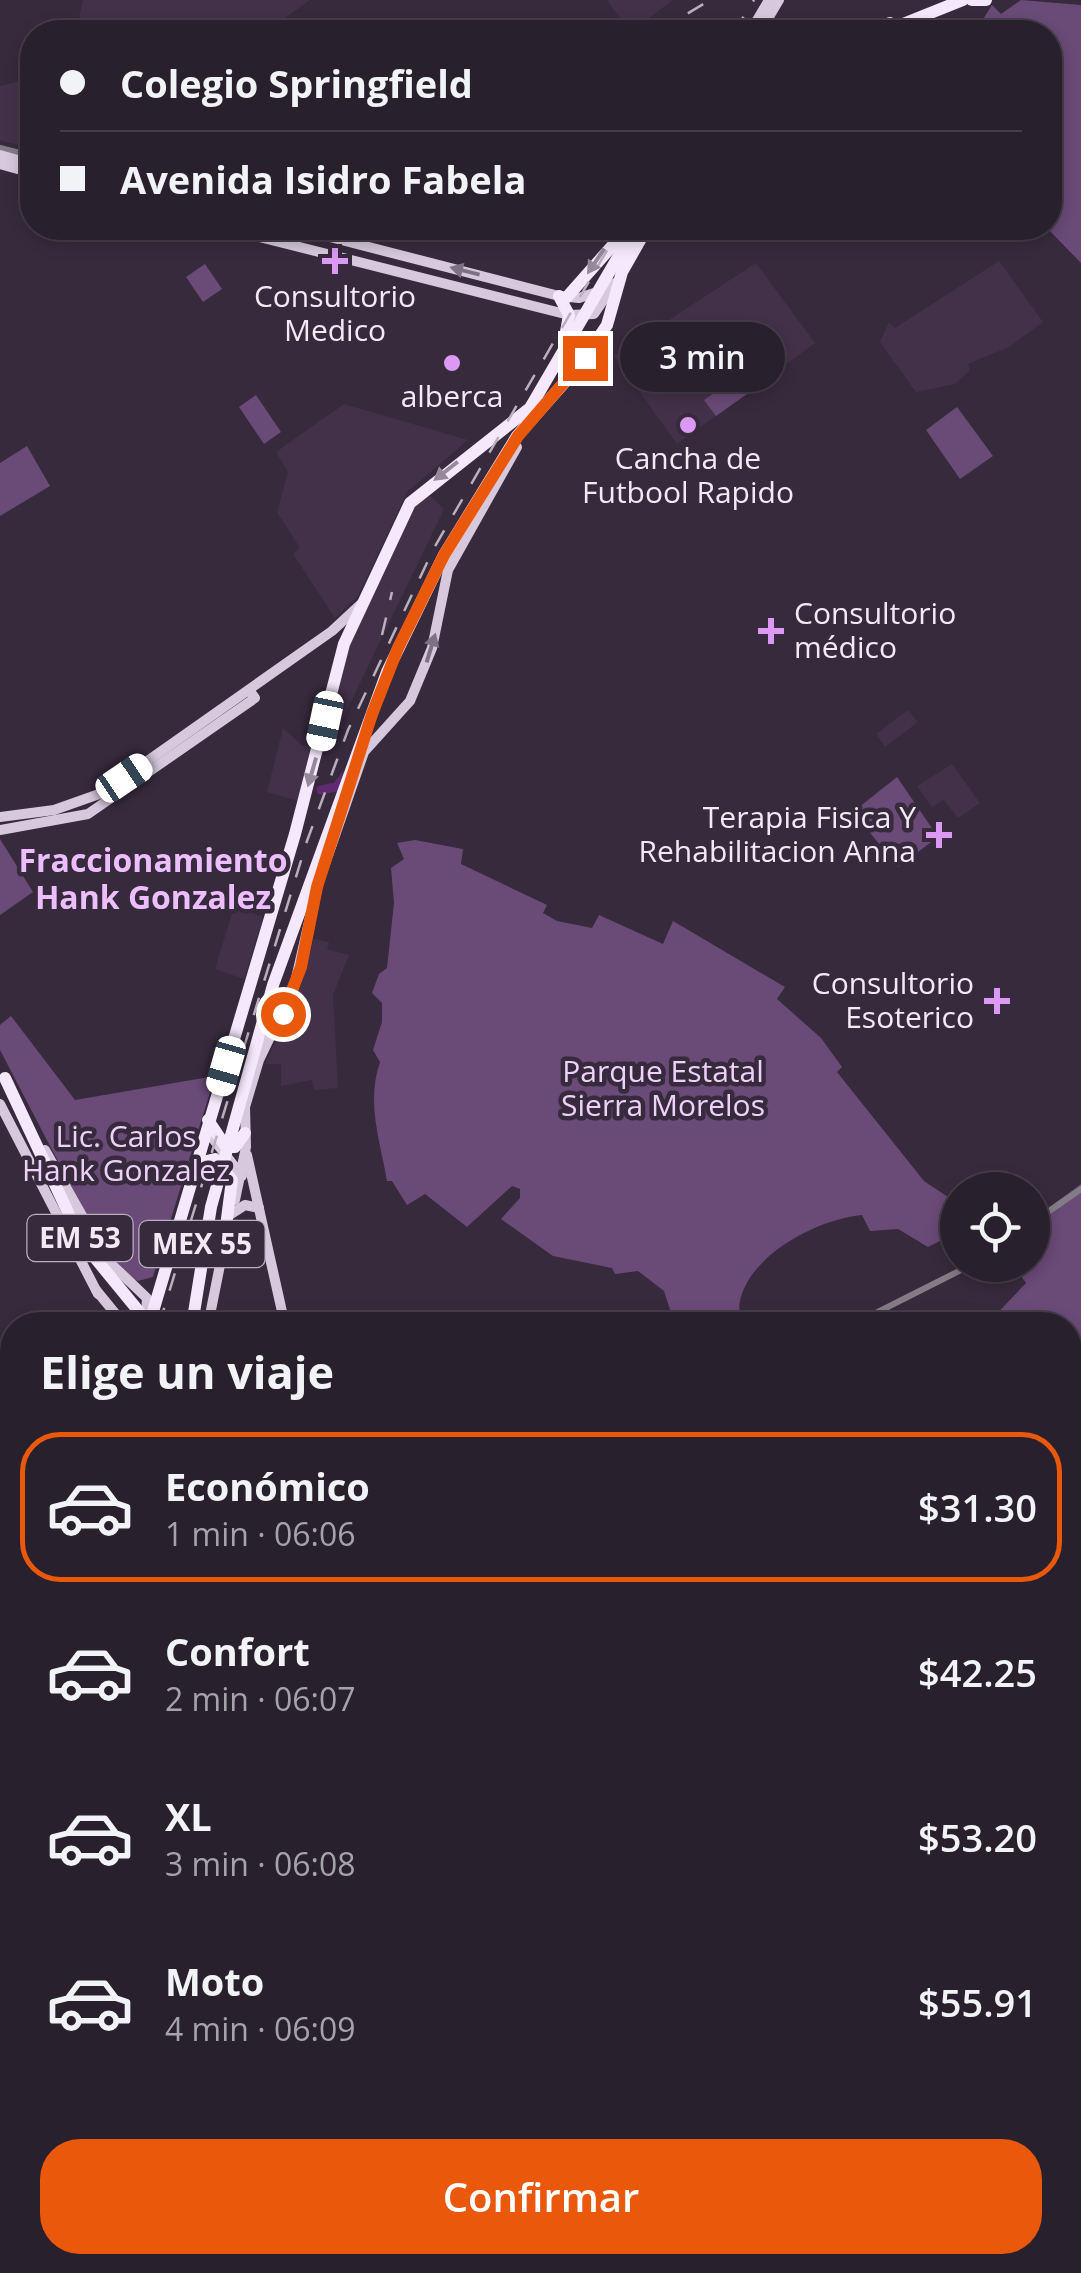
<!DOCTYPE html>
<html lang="es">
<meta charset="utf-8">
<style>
body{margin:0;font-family:"Open Sans",sans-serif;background:#312836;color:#f1f3f6;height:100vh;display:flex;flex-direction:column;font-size:38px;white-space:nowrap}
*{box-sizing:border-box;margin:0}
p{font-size:32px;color:#a5a3aa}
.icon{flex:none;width:55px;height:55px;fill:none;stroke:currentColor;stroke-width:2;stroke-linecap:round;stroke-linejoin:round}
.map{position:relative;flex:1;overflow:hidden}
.panel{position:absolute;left:0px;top:1312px;width:1082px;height:962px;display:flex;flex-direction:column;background:#29202e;border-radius:40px 40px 0 0;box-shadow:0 5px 15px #0003,0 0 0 2px #453e4a}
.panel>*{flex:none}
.hud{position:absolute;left:20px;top:20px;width:1042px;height:220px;border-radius:40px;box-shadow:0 5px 15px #0003,0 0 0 2px #453e4a;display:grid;align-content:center;height:220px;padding:0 40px;background:#29202e}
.controls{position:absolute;left:940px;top:1172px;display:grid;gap:20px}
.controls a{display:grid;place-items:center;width:110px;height:110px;border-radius:50%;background:#29202e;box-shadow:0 5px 15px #0003,0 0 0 2px #453e4a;font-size:50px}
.end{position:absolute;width:45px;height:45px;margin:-22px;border:12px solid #ea580c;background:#fff;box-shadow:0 0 0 5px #fff}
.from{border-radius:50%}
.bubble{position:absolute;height:70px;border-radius:35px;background:#29202e;box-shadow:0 5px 15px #0003,0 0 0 2px #453e4a;font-size:32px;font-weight:600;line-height:70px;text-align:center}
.car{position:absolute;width:30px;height:60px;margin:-30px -15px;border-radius:12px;box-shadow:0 0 8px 2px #0007;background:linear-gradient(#fff 24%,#345 0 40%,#fff 0 76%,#345 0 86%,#fff 0)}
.hud b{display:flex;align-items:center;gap:35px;height:95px;font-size:38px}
.hud b+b{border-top:2px solid #453e4a}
.hud i{width:25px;height:25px;background:#f1f3f6}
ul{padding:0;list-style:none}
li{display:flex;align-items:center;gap:30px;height:150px;margin:0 20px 15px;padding:0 20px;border:5px solid transparent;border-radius:40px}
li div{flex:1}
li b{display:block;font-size:38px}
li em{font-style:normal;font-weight:600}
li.on{border-color:#ea580c}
li>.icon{width:90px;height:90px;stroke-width:1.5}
h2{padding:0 40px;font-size:45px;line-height:120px}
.action{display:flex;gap:20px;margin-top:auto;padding:20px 40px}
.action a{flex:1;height:115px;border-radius:40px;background:#ea580c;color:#fff;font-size:40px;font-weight:600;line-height:115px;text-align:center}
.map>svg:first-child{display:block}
.built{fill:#433149}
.green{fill:#6a4a77}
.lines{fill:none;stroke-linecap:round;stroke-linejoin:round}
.stream{stroke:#5e2b70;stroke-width:2.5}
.river{stroke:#5e2b70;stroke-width:9}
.minor{stroke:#837c86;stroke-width:6}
.major{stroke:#d7c8dd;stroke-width:10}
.highway{stroke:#f6e8fc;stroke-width:12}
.rail{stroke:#b9afbd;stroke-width:2.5;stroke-dasharray:18 18;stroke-linecap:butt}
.oneway{fill:#96899c}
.oneway2{fill:#7f7185}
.route{stroke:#ea580c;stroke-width:12}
.poi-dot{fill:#dc99f4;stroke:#372a3d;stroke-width:4}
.labels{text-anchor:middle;stroke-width:9;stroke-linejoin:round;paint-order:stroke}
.shield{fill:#372a3d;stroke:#bab0be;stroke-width:2.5}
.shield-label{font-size:28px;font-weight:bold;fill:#f2e9f5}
.poi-label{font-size:30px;fill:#f2e9f5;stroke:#372a3d}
.park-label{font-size:30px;fill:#eed1f9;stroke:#372a3d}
.neighbourhood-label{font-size:32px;font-weight:bold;fill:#ecbefe;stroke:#372a3d}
</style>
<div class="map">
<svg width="1081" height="2273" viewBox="0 0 1081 2273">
<rect width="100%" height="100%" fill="#372a3d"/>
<g class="built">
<polygon points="83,0 310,0 265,32 76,32"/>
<polygon points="607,0 673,0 630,32"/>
<polygon points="32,78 32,149 0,140 0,86"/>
<polygon points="999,261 1043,322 1009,347 968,364 970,370 955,384 916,392 880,342 889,322 895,328"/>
<polygon points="756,263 815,343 677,444 614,356"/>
<polygon points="344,404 468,440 407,492 358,596 335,618 293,554 300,548 277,512 288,472 276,452"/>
<polygon points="425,491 444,509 333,739 327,738 346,654 408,509"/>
<polygon points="908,710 918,722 885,747 876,734"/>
<polygon points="283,728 300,744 315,748 299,801 267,792"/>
<polygon points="952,764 980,803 958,818 944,800 932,807 917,786"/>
<polygon points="234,907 263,917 244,979 215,969"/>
<polygon points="314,939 329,942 327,949 349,955 333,995 338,1088 314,1090 312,1080 281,1086 281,1064 265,1064 303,981"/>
<polygon points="0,2216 12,2217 12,2262 212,2263 197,2273 0,2273"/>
</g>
<g class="green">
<polygon points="1021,0 1081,5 1081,263 1047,228 1050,32 975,32 992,5 1001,14"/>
<polygon points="205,264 222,289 203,302 186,277"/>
<polygon points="736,377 747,394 716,416 704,400"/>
<polygon points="256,395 281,432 264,444 239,407"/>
<polygon points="957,407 993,456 960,479 926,430"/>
<polygon points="27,446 50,486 0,516 0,463"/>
<polygon points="897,777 938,837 898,867 853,812"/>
<polygon points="0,839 33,892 0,915"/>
<path d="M415 840 463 849 461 864 547 905 543 913 557 921 592 928 599 915 663 944 673 921 785 987 777 999 821 1038 842 1067 837 1072 924 1181 957 1203V1235L949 1227 954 1234 928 1247 898 1229 870 1231 862 1215C818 1219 750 1254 740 1301 738 1308 741 1318 741 1325H675L664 1291 638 1271 615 1274 612 1268 553 1256 501 1219 520 1198V1189L512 1186 467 1227 425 1194 407 1205 392 1181H387C380 1140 366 1103 380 1062L373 1050 382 1022V1003L372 993 379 974 387 968 394 903 391 868 404 859 397 843Z"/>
<polygon points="11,1016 75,1100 215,1076 153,1277 138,1281 128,1277 99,1240 0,1050 0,1025"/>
<polygon points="1081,1184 1081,2005 1070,2008 1070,1325 986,1325 1026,1283 1013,1265 1032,1265 1033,1219"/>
</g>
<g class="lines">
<g class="stream">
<polyline points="0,2151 2,2151"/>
<polyline points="1070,2238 1081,2250"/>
</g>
<polyline class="river" points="321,790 336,787 345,776"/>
<g class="minor">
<polyline points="0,148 32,156"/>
<polyline points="1032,1223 1081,1189"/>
<polyline points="852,1325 971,1265"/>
</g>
<g class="major">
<polyline points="750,32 769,0"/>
<polyline points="760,32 779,0"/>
<polyline points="0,155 32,164"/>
<polyline points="0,164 32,173"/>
<polyline points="224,228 569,315 594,314 615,283"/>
<polyline points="295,228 559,296 579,298 597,292"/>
<polyline points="0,817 54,810 102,793 332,631 360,605"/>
<polyline points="0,830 88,814 255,698 249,690"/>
<polyline points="0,1104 98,1294"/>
<polyline points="207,1131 242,1176"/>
<polyline points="45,1150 107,1260 147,1298 146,1315 134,1324 123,1323 96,1290"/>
<polyline points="247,1155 285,1325"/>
<polyline points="235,1200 246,1147 245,1107 259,1060 294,987 317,887 364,752 410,701 432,648 448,570 517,447"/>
<polyline points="231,1214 245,1205 259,1208"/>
<polyline points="208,1325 223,1250"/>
<polyline points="0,1795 12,1758"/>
<polyline points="0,2016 12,1976"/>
<polyline points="603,2262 608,2273"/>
<polyline points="528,2273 539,2262"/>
</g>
<g class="highway">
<polyline points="972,0 986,0"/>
<polyline points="868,32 890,23"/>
<polyline points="883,32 963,0"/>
<polyline points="559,296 569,315 565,337"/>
<polyline points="567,297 628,228"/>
<polyline points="5,1078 82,1242 150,1325"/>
<polyline points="208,1120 226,1147 235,1147 245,1133"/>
<polyline points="195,1164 215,1159 232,1180 222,1257"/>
<polyline points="149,1325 295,834 344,644 410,503 530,408 635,228"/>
<polyline points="192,1325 211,1207 273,985 387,672 444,555 517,436 580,365 607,325 622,272 647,228"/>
<polyline points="0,1900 12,1860"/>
<polyline points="0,1978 12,1937"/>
</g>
<g class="rail">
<polyline points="657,32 710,0"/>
<polyline points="734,32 754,0"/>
<polyline points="382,635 392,592"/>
<polyline points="159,1325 307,841 348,730 434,548 620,228"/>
<polyline points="0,1845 12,1804"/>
</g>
</g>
<defs><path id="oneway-solid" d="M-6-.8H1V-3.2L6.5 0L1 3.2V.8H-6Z" transform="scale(2.5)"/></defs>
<g class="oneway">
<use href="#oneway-solid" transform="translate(596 261) rotate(124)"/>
<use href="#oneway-solid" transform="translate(446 471) rotate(142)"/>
<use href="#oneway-solid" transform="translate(312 772) rotate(106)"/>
</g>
<g class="oneway2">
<use href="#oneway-solid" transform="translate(465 271) rotate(-166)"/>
<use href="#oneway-solid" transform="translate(431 648) rotate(-73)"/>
</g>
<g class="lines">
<polyline class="route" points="283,1014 301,967 317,887 372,714 398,648 444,555 518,436 585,358"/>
</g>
<g class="poi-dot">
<path d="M330 246h10v10h10v10h-10v10h-10v-10h-10v-10h10z"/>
<circle cx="452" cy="363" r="10"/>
<circle cx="688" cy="425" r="10"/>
<path d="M766 616h10v10h10v10h-10v10h-10v-10h-10v-10h10z"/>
<path d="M934 820h10v10h10v10h-10v10h-10v-10h-10v-10h10z"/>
<path d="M992 986h10v10h10v10h-10v10h-10v-10h-10v-10h10z"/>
</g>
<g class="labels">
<g class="shield">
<rect x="27.5" y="1215" width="105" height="46" rx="8"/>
<rect x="139.5" y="1221" width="125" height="46" rx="8"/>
</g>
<g class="shield-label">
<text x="80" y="1248">EM 53</text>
<text x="202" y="1254">MEX 55</text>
</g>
<g class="poi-label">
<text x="335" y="307">Consultorio<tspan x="335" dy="34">Medico</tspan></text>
<text x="452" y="407">alberca</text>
<text x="688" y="469">Cancha de<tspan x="688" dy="34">Futbool Rapido</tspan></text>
<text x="794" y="624" text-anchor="start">Consultorio<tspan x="794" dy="34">médico</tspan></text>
<text x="916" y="828" text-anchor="end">Terapia Fisica Y<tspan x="916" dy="34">Rehabilitacion Anna</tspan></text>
<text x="974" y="994" text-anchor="end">Consultorio<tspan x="974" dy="34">Esoterico</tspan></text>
</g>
<g class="park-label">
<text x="663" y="1082">Parque Estatal<tspan x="663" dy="34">Sierra Morelos</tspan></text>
<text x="126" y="1147">Lic. Carlos<tspan x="126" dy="34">Hank Gonzalez</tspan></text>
</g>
<g class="neighbourhood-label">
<text x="153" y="872">Fraccionamiento<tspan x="153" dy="37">Hank Gonzalez</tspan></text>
</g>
</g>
</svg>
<div class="controls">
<a><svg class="icon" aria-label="locate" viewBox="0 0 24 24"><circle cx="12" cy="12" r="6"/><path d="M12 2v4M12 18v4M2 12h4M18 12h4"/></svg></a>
</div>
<i class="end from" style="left:283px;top:1014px"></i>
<i class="end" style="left:585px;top:358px"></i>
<div class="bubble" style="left:620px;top:322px;width:165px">3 min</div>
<i class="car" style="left:325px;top:721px;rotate:192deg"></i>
<i class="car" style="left:124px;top:778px;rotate:56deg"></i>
<i class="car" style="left:226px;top:1066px;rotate:196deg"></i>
<div class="hud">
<b><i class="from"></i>Colegio Springfield</b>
<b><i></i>Avenida Isidro Fabela</b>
</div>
<section class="panel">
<h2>Elige un viaje</h2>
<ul>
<li class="on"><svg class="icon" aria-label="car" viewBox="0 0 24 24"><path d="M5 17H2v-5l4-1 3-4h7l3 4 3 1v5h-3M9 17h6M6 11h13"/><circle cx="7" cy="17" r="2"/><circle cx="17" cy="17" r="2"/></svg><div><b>Económico</b><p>1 min · 06:06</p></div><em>$31.30</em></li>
<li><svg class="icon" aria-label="car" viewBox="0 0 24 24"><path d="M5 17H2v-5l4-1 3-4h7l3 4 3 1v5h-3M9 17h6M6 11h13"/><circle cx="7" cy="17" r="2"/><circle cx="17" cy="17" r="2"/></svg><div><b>Confort</b><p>2 min · 06:07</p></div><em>$42.25</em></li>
<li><svg class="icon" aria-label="car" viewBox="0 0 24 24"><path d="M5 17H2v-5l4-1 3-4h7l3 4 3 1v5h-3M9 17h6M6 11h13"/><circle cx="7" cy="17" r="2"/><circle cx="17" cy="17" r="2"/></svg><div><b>XL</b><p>3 min · 06:08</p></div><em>$53.20</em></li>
<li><svg class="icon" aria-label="car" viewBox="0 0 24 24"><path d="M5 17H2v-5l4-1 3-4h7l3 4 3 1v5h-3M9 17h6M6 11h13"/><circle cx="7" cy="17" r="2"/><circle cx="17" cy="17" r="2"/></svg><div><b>Moto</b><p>4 min · 06:09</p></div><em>$55.91</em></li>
</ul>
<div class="action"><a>Confirmar</a></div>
</section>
</div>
